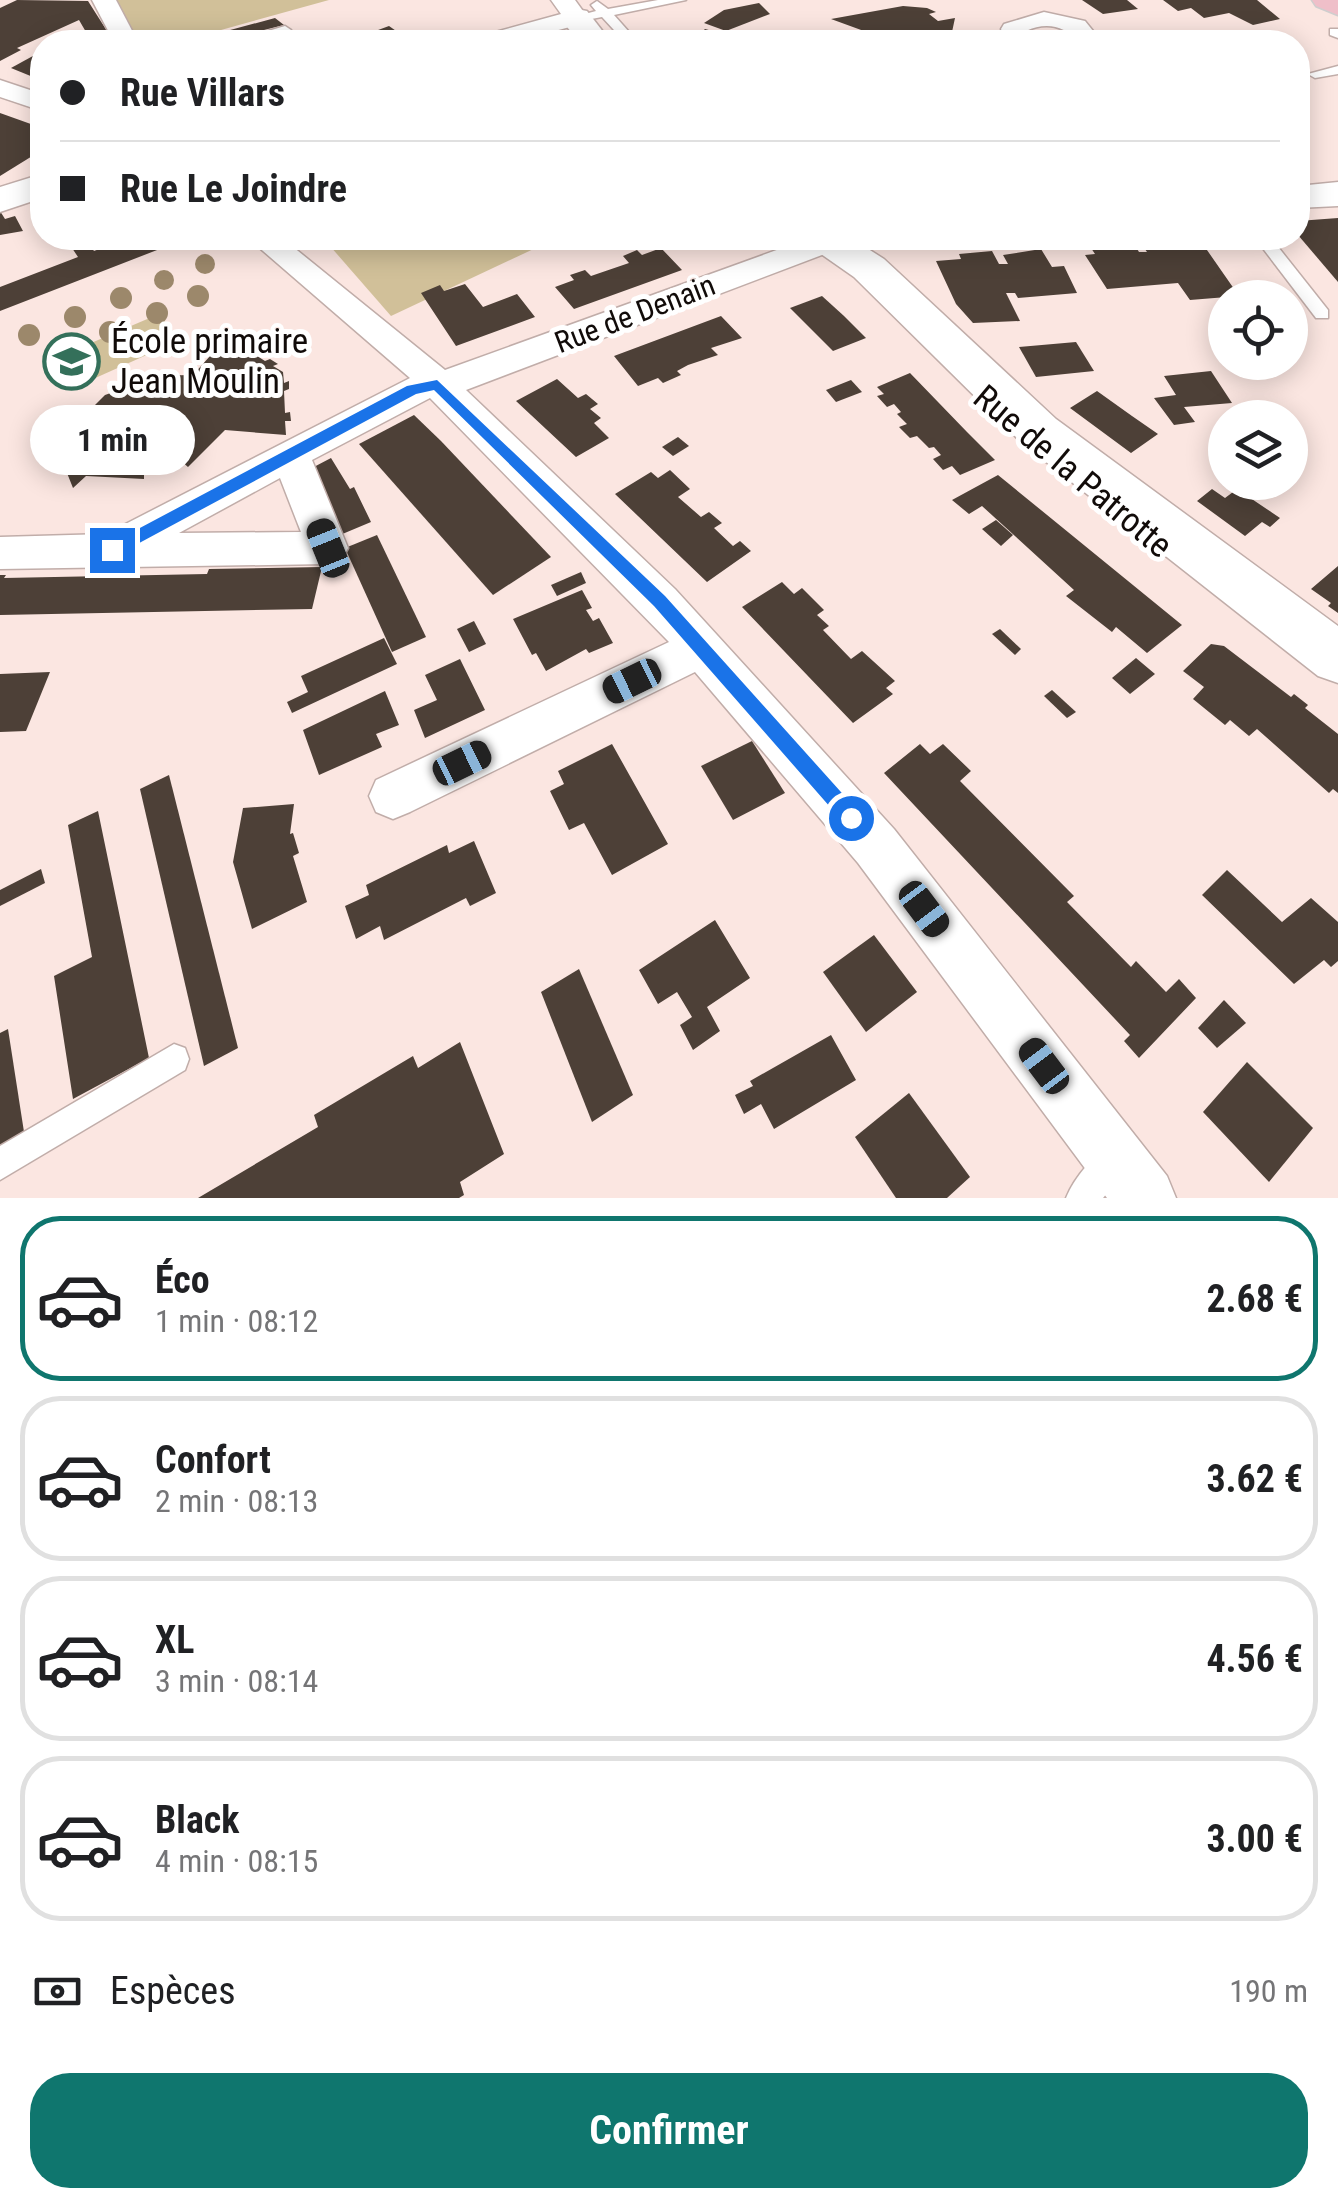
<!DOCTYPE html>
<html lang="fr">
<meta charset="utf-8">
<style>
body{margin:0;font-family:"Roboto Condensed",sans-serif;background:#f6f6f6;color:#202124;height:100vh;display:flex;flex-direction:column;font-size:38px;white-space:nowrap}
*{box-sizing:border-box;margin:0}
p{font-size:32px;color:#757577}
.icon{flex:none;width:55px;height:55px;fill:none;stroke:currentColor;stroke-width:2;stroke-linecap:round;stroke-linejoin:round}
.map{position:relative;height:1198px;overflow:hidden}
.drawer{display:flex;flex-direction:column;background:#fff;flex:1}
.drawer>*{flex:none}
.top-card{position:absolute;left:30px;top:30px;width:1280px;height:220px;border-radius:40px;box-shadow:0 5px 25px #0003;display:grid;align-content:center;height:220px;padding:0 30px;background:#fff}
.controls{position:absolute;left:1208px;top:280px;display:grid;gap:20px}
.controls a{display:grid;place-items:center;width:100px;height:100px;border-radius:50%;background:#fff;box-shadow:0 5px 25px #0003;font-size:50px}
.end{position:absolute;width:45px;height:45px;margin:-22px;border:12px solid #1a73e8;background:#fff;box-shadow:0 0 0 5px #fff}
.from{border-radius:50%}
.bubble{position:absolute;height:70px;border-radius:35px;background:#fff;box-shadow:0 5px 25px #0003;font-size:32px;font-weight:700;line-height:70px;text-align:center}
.car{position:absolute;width:30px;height:60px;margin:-30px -15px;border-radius:12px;box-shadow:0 0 8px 2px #0007;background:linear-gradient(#222 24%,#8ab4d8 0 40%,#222 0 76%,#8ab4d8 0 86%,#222 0)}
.top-card b{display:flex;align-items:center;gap:35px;height:95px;font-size:38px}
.top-card b+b{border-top:2px solid #e0e0e0}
.top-card i{width:25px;height:25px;background:#202124}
ul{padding:18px 0 0;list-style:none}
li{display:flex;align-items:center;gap:30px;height:165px;margin:0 20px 15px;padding:0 10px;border:5px solid #e0e0e0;border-radius:40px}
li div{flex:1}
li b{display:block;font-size:38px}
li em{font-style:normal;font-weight:700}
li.current{border-color:#0f766e}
li>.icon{width:90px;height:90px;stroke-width:1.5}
.pay{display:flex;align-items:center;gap:25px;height:110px;padding:0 30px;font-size:38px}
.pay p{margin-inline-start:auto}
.action{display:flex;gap:20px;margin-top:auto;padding:20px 30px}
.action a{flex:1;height:115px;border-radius:40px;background:#0f766e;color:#fff;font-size:40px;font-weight:700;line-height:115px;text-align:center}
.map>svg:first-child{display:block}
.green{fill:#d1c099}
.building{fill:#4d4037}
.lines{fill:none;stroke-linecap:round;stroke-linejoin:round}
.lane-casing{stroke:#c1ada9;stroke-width:3}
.street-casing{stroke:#c1ada9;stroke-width:3}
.secondary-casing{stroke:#c1ada9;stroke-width:3}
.primary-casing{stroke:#cfcece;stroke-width:3}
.lane{fill:#fff;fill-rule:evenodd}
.street{fill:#fff;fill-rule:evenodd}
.secondary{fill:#fff;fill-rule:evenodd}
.primary{fill:#efbfc9;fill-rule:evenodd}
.tree{fill:#9c886b}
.route{fill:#1a73e8}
.labels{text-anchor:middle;stroke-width:10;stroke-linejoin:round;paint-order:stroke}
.far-street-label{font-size:30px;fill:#110b09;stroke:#fff}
.poi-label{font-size:35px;fill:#110b09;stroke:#fff;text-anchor:start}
.street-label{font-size:35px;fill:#110b09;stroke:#fff}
</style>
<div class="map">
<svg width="1338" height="1198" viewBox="0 0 1338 1198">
<rect width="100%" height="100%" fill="#fbe6e1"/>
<g class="green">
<polygon points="111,0 329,0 178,42 134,42"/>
<polygon points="323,238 557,238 391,316"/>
<polygon points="159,314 180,340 82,384 63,355"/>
</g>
<g class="building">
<polygon points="17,0 88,1 114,42 59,42 86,32 79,20 17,48 21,50 0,61 0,8"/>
<polygon points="1082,0 1127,0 1138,9 1103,14"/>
<polygon points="1163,0 1257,0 1280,19 1253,25 1229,13 1204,18 1191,8 1178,11"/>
<polygon points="759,3 770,14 726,31 704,23 724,10"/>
<polygon points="903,6 927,8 936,12 929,14 938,21 955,18 952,32 956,42 894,42 831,19"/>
<polygon points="275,18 284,25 217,42 186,42"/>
<polygon points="389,26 412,42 402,42 392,36 372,42 359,37"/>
<polygon points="705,29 731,36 728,39 733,41 692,42"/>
<polygon points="42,51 42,72 33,77 11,68"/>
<polygon points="0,113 42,128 42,150 0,176"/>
<polygon points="0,211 5,219 15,216 23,231 0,235"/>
<polygon points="1338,218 1338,282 1298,235 1298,221"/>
<polygon points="84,238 94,251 129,238 188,238 0,311 0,287 78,257 68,242"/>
<polygon points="1173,238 1176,242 1200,240 1239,296 1190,300 1178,283 1107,289 1085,255 1095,254 1091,248 1134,244 1139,252 1147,252 1138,239"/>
<polygon points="661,248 682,270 574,309 555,287 574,280 570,275 585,270 591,276 629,263 623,256 637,250 642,255"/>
<polygon points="1041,249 1052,267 1064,266 1077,293 1018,298 1015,293 1006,293 1020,321 973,323 956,304 936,261 961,259 959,254 992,251 999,264 1008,264 1003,255"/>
<polygon points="465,284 483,307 517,294 535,317 456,346 421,293 440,285 444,291"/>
<polygon points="822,296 844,316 866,338 833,351 790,308"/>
<polygon points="721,316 742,338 711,348 718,355 688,365 677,371 681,375 663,383 658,378 638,386 614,356"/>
<polygon points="227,337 238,344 242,341 249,346 246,349 265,361 270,359 278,364 273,366 283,372 284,383 289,381 289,389 284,391 285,413 290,412 291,421 285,421 286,435 225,430 188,467 173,454 144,466 144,479 86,476 73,488 51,433 68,432 105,395 142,382 141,376 193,375"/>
<polygon points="1076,342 1094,371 1036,377 1019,347"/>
<polygon points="1211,371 1232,403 1184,407 1195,422 1174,425 1154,398 1176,395 1164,376"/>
<polygon points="910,373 967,432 995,460 960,475 952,466 943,470 933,459 941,455 934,447 929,448 917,436 910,438 899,427 907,424 897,414 901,412 894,404 887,407 877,396 884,394 877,387"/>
<polygon points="557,379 578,398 586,394 598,404 590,409 601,418 594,423 609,438 576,457 516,401"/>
<polygon points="851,380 862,392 836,402 826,390"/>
<polygon points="1097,391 1132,416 1158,434 1131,453 1070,408"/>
<polygon points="414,415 441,441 551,557 493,595 359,444"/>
<polygon points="678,437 689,446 673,456 662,447"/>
<polygon points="331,458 350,489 354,487 371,522 340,535 310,469"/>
<polygon points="670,470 690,489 678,497 701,517 709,512 722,523 714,528 733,546 740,541 751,551 707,582 615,494 651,472 658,478"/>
<polygon points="998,475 1182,625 1147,653 1116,627 1112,632 1066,596 1074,590 982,506 969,514 952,500"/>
<polygon points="1212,489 1225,498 1237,489 1280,518 1270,527 1262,522 1245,536 1197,501"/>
<polygon points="996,520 1013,535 1001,546 982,529"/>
<polygon points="377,535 426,637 392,652 345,548"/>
<polygon points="1338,566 1338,613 1328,606 1331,603 1311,589"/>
<polygon points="322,567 312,609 0,615 0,575 6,575 4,578 207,574 209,569"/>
<polygon points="581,572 586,583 557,596 551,585"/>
<polygon points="782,582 794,594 802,588 824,610 817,615 829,626 823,630 851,659 862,651 895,681 886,688 893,694 853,723 742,607"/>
<polygon points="582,590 592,608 586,610 593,621 599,618 613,643 589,653 586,649 546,671 536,653 532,655 513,619"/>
<polygon points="474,621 486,644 469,652 457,629"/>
<polygon points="1000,629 1021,649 1015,655 992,634"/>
<polygon points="384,638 397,664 292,713 287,702 308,692 301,676"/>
<polygon points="1211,644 1224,646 1291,697 1294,694 1308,705 1305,708 1338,734 1338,793 1333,789 1329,793 1257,729 1249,736 1230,720 1225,725 1193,699 1204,687 1183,671"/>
<polygon points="1136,658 1155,674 1130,694 1112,678"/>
<polygon points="460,659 485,710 425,738 414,710 437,700 425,675"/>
<polygon points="50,672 26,731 0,732 0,674"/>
<polygon points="1052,690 1076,712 1067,718 1044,696"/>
<polygon points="385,691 399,725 376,734 382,747 319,775 303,730"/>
<polygon points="752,741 785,793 733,820 701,766"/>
<polygon points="612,744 668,844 612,875 584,823 569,830 550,791 564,784 558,771"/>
<polygon points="920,744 930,754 943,744 971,771 960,781 1074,896 1067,902 1131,967 1136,961 1166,992 1179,979 1196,998 1139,1058 1124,1041 1130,1035 884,773"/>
<polygon points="169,775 238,1048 204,1066 140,789"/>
<polygon points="294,804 290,834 293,833 299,853 293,856 307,902 252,929 233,862 243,808"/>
<polygon points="98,811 149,1058 73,1099 54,976 92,957 68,825"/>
<polygon points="474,841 496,893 470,906 466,898 384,940 380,926 356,939 345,906 369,895 366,885 447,845 449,853"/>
<polygon points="41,869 45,883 0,906 0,890"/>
<polygon points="1227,870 1282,922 1311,898 1338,922 1338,961 1331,967 1324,960 1294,984 1202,895"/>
<polygon points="715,920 750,978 707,1007 720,1031 693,1050 680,1025 692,1017 677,992 658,1004 639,970"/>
<polygon points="874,935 917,992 866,1032 823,972"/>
<polygon points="579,969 633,1095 592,1122 541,992"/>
<polygon points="1224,1000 1246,1023 1217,1048 1198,1028"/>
<polygon points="8,1029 24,1132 0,1145 0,1033"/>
<polygon points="831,1035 856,1080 774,1129 761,1104 744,1114 735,1095 753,1086 750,1081"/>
<polygon points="460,1042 504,1154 460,1182 464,1195 459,1198 198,1198 318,1127 314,1115 413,1056 418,1068"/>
<polygon points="1247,1062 1313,1128 1269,1182 1203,1112"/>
<polygon points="909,1093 970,1177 947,1198 896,1198 855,1137"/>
</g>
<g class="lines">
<defs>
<g id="lane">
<polygon points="658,0 686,0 614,15 638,42 625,42 602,17 576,22 570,18 596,11 591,5 597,1 608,9"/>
<polygon points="285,26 291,30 290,33 252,42 232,42"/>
<polygon points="1330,29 1338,29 1338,38 1330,35"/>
<polygon points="1338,66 1338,74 1315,78 1308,74"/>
<polygon points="1255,238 1271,238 1328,310 1328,318 1316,318"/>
<polygon points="174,1044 185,1048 189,1059 185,1070 0,1180 0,1146"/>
<path d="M1115 1144 1126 1149 1131 1160 1126 1171 1103 1198H1066C1074 1178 1095 1152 1115 1144Z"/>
</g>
<g id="street">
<polygon points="92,0 116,0 138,42 114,42"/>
<polygon points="551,0 575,0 588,18 585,23 513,42 474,42 477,37 561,14"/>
<path d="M1044 12 1085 21 1102 42H1078C1065 25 1045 22 1026 31L1030 42H1006L1001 29 1004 24Z"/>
<polygon points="0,80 42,94 42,111 0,97"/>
<path d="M248 238H282L445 370 810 238H846L843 247 466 390 675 589 894 829 1167 1176 1176 1198H1107L858 863 695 672 410 812 393 819 376 812 369 796 376 780 669 642 430 398 312 460 348 548 342 560 328 564 0 569V537L106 534 410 378ZM280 478 301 532 179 533Z"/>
</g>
<g id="secondary">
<polygon points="576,9 587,11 611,42 579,42 560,18 565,11"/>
<polygon points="42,174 42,198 0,212 0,187"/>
<polygon points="1338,182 1338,206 1298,208 1298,186"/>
<polygon points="805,238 851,238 884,259 1056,419 1338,626 1338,683 1318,676 1022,443 854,277 811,247"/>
</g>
<polygon id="primary" points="1312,0 1338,0 1338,15 1316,6"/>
</defs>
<use href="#lane" class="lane-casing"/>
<use href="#street" class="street-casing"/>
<use href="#secondary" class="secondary-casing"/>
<use href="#primary" class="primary-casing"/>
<use href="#lane" class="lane"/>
<use href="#street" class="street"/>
<use href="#secondary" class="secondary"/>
<use href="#primary" class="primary"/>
</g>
<g class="tree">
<circle cx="205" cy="264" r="10"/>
<circle cx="164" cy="280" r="10"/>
<circle cx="198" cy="296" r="11"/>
<circle cx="121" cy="298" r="11"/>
<circle cx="157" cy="313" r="11"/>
<circle cx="75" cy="317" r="11"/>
<circle cx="110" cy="332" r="11"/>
<circle cx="29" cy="335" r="11"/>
<circle cx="63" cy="352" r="11"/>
</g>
<polygon class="route" points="437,380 665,596 858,811 858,824 845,824 654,606 434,390 416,394 117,555 106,555 106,546 407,386"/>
<defs>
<symbol id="school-ring" viewBox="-11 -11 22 22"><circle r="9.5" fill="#fff" stroke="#34705a" stroke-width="1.5"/><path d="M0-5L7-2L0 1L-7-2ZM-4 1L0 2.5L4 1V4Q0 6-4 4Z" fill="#34705a"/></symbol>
</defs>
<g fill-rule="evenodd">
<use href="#school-ring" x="40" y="330" width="63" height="63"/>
</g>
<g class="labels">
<g class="far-street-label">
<text transform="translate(635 314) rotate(-21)" y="10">Rue de Denain</text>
</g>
<g class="poi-label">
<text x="111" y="353">École primaire<tspan x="111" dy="40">Jean Moulin</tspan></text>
</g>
<g class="street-label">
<text transform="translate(1073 471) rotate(40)" y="12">Rue de la Patrotte</text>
</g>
</g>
</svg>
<div class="controls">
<a><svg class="icon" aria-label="locate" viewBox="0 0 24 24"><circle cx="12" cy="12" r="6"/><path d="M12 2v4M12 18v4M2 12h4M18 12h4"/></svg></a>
<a><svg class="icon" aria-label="layers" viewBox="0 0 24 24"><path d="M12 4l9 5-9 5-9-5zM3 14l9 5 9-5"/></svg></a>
</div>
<i class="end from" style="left:851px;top:818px"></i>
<i class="end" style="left:112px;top:550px"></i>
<div class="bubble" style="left:30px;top:405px;width:165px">1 min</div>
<i class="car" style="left:328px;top:548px;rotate:338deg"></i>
<i class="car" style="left:632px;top:681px;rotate:244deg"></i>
<i class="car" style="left:462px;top:763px;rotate:64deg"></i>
<i class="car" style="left:924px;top:909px;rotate:143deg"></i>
<i class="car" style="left:1044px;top:1066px;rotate:323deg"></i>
<div class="top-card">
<b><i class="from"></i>Rue Villars</b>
<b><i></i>Rue Le Joindre</b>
</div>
</div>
<section class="drawer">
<ul>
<li class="current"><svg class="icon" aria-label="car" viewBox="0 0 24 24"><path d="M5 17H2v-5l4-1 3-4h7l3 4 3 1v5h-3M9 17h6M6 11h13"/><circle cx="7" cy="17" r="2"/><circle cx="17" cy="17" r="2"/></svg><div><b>Éco</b><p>1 min · 08:12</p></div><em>2.68 €</em></li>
<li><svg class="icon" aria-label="car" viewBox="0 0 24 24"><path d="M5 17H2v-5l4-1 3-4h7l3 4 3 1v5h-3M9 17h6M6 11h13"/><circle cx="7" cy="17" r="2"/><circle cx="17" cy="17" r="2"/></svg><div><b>Confort</b><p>2 min · 08:13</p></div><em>3.62 €</em></li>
<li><svg class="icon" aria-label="car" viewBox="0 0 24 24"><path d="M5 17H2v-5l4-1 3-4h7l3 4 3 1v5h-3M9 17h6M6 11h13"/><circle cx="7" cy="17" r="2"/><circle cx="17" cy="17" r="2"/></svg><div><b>XL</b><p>3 min · 08:14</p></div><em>4.56 €</em></li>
<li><svg class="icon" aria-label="car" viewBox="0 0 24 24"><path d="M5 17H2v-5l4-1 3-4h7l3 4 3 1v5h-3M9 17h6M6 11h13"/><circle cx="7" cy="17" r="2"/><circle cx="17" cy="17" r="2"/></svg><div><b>Black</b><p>4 min · 08:15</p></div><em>3.00 €</em></li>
</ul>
<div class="pay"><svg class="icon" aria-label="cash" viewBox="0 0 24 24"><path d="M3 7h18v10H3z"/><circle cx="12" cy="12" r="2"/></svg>Espèces<p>190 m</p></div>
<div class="action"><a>Confirmer</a></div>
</section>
